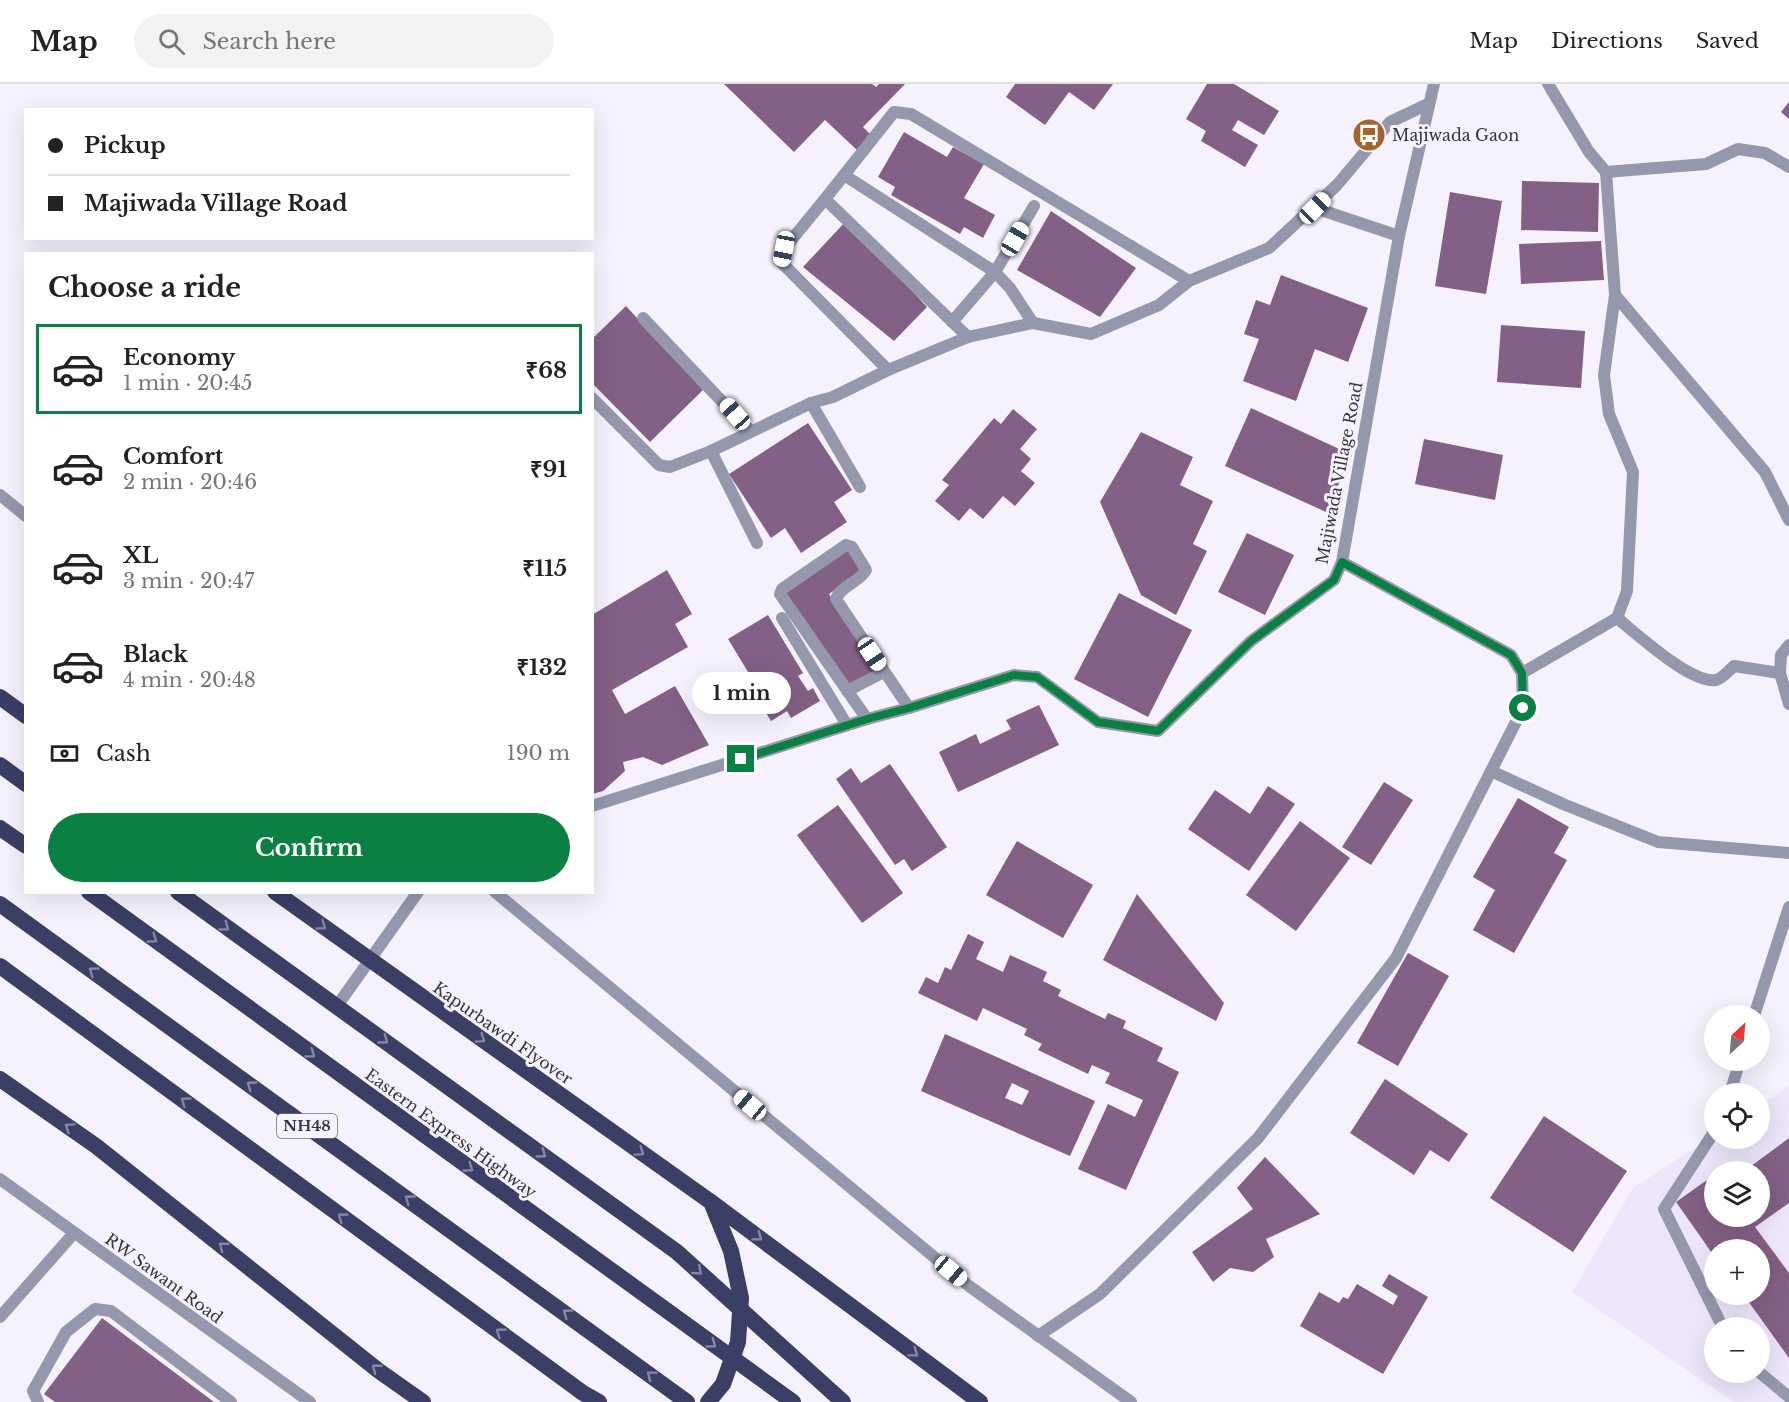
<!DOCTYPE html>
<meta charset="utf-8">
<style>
body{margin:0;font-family:"Libre Baskerville",serif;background:#f2f2f2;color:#222;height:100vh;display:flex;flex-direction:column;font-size:22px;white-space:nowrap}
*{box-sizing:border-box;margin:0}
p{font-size:20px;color:#767676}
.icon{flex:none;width:33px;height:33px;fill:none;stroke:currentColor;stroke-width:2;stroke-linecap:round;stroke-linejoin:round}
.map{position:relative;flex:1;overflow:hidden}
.details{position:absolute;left:24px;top:168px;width:570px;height:642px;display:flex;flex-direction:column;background:#fff;border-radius:0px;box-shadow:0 6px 24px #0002}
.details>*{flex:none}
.banner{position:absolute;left:24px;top:24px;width:570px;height:132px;border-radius:0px;box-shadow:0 6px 24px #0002;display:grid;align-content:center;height:132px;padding:0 24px;background:#fff}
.needle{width:39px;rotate:26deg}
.buttons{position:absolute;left:1704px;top:921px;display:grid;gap:12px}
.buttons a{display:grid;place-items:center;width:66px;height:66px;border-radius:50%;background:#fff;box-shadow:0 6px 24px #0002;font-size:30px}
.end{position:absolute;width:27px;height:27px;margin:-14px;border:8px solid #0b8043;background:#fff;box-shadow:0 0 0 3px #fff}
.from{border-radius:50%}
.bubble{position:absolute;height:42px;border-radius:21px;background:#fff;box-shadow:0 6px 24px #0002;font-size:20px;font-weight:700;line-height:42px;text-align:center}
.car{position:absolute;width:18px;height:36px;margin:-18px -9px;border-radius:8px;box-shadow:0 0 4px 2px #0007;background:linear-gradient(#fff 24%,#345 0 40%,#fff 0 76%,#345 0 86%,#fff 0)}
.banner b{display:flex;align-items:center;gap:21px;height:57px;font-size:22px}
.banner b+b{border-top:2px solid #e0e0e0}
.banner i{width:15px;height:15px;background:#222}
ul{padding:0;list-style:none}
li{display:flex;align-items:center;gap:18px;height:90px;margin:0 12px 9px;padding:0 12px;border:3px solid transparent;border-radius:0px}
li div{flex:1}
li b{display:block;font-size:22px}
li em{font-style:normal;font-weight:700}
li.active{border-color:#0b8043}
li>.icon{width:54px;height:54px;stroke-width:1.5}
h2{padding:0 24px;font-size:27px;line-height:72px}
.pay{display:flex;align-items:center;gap:15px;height:66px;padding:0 24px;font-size:22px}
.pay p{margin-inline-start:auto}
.primary-button{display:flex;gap:12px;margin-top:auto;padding:12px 24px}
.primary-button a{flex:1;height:69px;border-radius:36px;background:#0b8043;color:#fff;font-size:24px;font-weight:700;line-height:69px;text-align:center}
header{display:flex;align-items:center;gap:36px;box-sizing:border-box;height:84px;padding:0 30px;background:#fff;border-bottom:2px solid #e0e0e0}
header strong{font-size:28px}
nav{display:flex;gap:33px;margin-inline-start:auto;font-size:21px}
.search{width:420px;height:54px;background:#f2f2f2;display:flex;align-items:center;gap:15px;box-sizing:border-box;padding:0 21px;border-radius:33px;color:#767676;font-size:22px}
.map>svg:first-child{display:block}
.built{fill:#ede6fa;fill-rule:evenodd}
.building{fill:#836085;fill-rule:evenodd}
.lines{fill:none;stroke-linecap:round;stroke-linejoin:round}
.minor{stroke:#9598ad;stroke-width:12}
.trunk{stroke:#3c3f65;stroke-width:16}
.trunk-bridge{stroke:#3c3f65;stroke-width:16}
.oneway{stroke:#8687a2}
.route{stroke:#0b8043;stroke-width:8}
.labels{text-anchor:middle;stroke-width:6;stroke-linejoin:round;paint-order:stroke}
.shield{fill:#f6f2fd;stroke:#706e74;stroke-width:1.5}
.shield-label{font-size:15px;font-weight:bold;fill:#36353a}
.poi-label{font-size:16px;fill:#36353a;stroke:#f6f2fd;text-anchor:start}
.street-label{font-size:16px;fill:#36353a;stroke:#f6f2fd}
</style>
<header>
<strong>Map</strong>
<div class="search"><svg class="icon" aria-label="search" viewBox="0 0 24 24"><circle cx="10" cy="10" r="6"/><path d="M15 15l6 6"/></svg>Search here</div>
<nav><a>Map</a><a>Directions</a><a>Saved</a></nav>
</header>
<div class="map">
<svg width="1789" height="1318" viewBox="0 0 1789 1318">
<rect width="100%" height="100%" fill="#f6f2fd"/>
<path class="built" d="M1789 1002V1318H1734L1572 1208 1633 1104 1714 1051V1054H1760V1021ZM1714 1088H1760V1132H1714ZM1714 1166H1760V1210H1714ZM1714 1244H1760V1288H1714Z"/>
<g class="building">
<polygon points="724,0 872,0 876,3 879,0 905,0 863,43 871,51 857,66 825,36 794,68"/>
<polygon points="1015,0 1113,0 1094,26 1069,8 1045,41 1006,13"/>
<polygon points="1207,0 1234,0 1279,27 1264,51 1238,36 1232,46 1258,61 1245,83 1201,57 1206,47 1186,35"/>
<polygon points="1789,18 1789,35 1781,28"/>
<polygon points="904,48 947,73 953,63 984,80 964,114 995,131 983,154 964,143 960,150 891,111 895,103 878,93"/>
<polygon points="1522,97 1599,99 1598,148 1521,146"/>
<polygon points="1450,108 1502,117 1486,210 1435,202"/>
<polygon points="1051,127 1136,184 1100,233 1017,186"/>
<polygon points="847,136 927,223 894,257 803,183"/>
<polygon points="1601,157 1604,196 1521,200 1519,160"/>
<polygon points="1281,191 1368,224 1348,278 1315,265 1296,317 1243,297 1259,255 1244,250 1256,216 1270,221"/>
<polygon points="626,222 703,306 650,358 592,299 592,255"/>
<polygon points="1501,241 1585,247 1581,304 1497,298"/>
<polygon points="1251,324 1352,371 1326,428 1225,382"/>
<polygon points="1013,325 1037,345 1020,365 1031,375 1021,387 1035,399 1015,422 1003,412 983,435 970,424 959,437 935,417 949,401 942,396 994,334 1001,340"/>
<polygon points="808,339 852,406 834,418 847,438 801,469 785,444 771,454 729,390"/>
<polygon points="1141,348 1193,373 1180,401 1213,417 1193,460 1207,467 1176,531 1141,511 1100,418"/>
<polygon points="1424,355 1503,371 1495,416 1415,400"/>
<polygon points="1247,449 1294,471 1265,531 1218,508"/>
<polygon points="849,464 862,487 829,510 878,587 848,603 783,509"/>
<polygon points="667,486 692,530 675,540 688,563 612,606 625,630 675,602 709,661 662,681 643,673 623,678 625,687 603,707 592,710 592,531"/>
<polygon points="1119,509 1192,546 1148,633 1074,595"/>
<polygon points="768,531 803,589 798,592 808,607 813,604 820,617 791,634 787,627 771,637 760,619 765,616 728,555"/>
<polygon points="1039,621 1059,661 958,708 939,668 976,650 980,660 1011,645 1006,636"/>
<polygon points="890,680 947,763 912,787 904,775 895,781 836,695 851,684 861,699"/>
<polygon points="1384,698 1413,716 1371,781 1342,763"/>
<polygon points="1268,702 1295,720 1249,787 1188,745 1215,706 1250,730"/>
<polygon points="1518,714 1569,743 1554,769 1567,776 1514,869 1473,846 1495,806 1473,793"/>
<polygon points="838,721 903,809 862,839 797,751"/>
<polygon points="1300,737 1350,774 1296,847 1246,811"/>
<polygon points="1017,757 1093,801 1063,854 986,811"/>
<polygon points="1137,810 1224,919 1216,937 1103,876"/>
<polygon points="968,850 984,858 976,875 1003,888 1010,871 1047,888 1043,897 1061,906 1058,912 1105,935 1108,929 1126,937 1123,944 1163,964 1157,977 1179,988 1126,1106 1078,1085 1108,1020 1135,1033 1143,1016 1105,999 1110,989 1092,981 1088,990 1038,966 1042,960 1024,951 1027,945 983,924 977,937 918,909 926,893 938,899 945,883 951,886"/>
<polygon points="1408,869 1449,892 1398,982 1357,959"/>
<path d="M945 950 1095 1017 1070 1072 921 1007ZM1012 999 1029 1007 1022 1021 1005 1014Z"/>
<polygon points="1385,995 1468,1050 1449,1078 1430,1066 1414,1091 1350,1049"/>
<polygon points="1544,1032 1627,1087 1573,1168 1490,1114"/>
<polygon points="1789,1054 1789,1119 1755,1143 1789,1189 1789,1274 1743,1210 1760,1210 1760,1166 1714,1166 1714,1172 1676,1118 1714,1091 1714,1132 1760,1132 1760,1088 1743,1088"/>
<polygon points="1265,1073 1320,1130 1266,1155 1274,1173 1253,1188 1230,1184 1213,1198 1192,1168 1253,1125 1237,1104"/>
<polygon points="1389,1190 1428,1213 1383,1290 1300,1242 1319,1208 1339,1219 1343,1213 1348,1215 1357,1200 1393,1221 1398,1212 1382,1202"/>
<polygon points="102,1234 214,1318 55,1318 44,1310"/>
</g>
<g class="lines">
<g class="minor">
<polyline points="1548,0 1589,68 1606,88 1706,80 1738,65 1765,69 1789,83"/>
<polyline points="1606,88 1615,211 1765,388 1789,436"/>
<polyline points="844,91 995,188 1010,204 1033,239"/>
<polyline points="825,115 894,28 911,30 1189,197"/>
<polyline points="1315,124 1399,152"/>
<polyline points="643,234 750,347"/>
<polyline points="952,238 995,188 1034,122"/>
<polyline points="888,286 781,178 784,165 825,115 968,253"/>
<polyline points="592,314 659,381 670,383 711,367 811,319 833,313 888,286 968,253 1033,239 1091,250 1159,221 1189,197 1269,164 1337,101 1390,38 1428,20"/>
<polyline points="811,319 860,403"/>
<polyline points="711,367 757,459"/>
<polyline points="0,411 26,432"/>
<polyline points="782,534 847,641"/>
<path d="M1617 534C1637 550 1691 600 1716 596 1723 594 1729 586 1734 582L1780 589"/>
<polyline points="1789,561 1781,571 1780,589 1789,620"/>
<polyline points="1522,589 1617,534 1627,507 1633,388 1609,330 1604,291 1615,211"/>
<polyline points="847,607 884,588"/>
<path d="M867 635 780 510 782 505 846 461 852 463 866 486C859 499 841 501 836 515L909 624"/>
<polyline points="1491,687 1563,720 1658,758 1789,769"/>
<polyline points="592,722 867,635 909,624 1014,591 1037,593 1098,638 1158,647 1251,557 1334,496 1342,478 1399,152 1434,0"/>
<polyline points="495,808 969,1202 1131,1318"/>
<polyline points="337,922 418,808"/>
<polyline points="1754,932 1789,823"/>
<polyline points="1730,1010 1740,976"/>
<polyline points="1714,1048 1664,1125 1723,1244"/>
<polyline points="0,1095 310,1318"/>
<polyline points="0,1233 74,1149"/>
<polyline points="1038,1252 1100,1210 1258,1054 1396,874 1523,624 1522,589 1511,571 1342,478"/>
<polyline points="1759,1288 1789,1313"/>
<polyline points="38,1318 33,1307 66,1248 95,1225 111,1227 231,1318"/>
</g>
<g class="trunk">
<polyline points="0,613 26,632"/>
<polyline points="0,681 26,700"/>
<polyline points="0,744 26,762"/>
<polyline points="89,808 793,1318"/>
<polyline points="178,808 677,1168 843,1318"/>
<polyline points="0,820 687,1318"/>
<polyline points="0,882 583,1309 599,1318"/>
<polyline points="0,995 96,1062 379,1287 423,1318"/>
<polyline points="711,1118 980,1318"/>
</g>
<polyline class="trunk-bridge" points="275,808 711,1118 731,1167 741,1214 738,1258 723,1300 708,1318"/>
</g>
<defs><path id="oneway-chevron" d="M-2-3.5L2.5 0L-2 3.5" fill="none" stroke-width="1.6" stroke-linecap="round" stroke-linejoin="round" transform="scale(1.5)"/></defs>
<g class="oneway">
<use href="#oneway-chevron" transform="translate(322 842) rotate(35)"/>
<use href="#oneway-chevron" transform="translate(225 843) rotate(36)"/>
<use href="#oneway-chevron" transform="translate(153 855) rotate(36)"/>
<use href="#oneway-chevron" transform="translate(93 887) rotate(-144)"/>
<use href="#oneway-chevron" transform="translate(481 955) rotate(35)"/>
<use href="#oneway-chevron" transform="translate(384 956) rotate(36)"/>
<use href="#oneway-chevron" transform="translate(311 970) rotate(36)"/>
<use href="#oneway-chevron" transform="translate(251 1001) rotate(-144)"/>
<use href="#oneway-chevron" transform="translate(185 1017) rotate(-144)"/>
<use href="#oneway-chevron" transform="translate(69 1043) rotate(-145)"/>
<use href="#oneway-chevron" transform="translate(640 1068) rotate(35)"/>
<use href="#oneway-chevron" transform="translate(542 1070) rotate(36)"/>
<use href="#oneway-chevron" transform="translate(469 1084) rotate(36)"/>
<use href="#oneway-chevron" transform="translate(409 1115) rotate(-144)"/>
<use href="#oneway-chevron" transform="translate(342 1133) rotate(-144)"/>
<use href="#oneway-chevron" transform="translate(758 1153) rotate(37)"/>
<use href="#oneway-chevron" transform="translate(223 1162) rotate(-142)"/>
<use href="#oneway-chevron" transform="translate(698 1187) rotate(42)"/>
<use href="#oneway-chevron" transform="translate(567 1229) rotate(-144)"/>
<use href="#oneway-chevron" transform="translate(500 1248) rotate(-144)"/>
<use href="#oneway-chevron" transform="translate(712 1260) rotate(36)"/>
<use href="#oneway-chevron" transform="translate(914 1269) rotate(37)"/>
<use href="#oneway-chevron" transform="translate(376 1284) rotate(-142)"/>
<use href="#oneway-chevron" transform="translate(651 1291) rotate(-143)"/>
</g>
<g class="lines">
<polyline class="route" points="741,675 867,635 909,624 1014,591 1037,593 1098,638 1158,647 1251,557 1334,496 1342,478 1511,571 1522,589 1523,624"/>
</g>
<defs>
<symbol id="bus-disc" viewBox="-11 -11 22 22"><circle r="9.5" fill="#a4632d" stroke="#f6f2fd"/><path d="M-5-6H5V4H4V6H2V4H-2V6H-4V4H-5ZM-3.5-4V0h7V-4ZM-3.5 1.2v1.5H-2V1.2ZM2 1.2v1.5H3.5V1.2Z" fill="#fff"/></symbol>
</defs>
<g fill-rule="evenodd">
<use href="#bus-disc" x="1350" y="32" width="38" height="38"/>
</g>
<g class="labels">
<rect class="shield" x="277" y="1030" width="60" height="24" rx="4.5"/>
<g class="shield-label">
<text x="307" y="1047">NH48</text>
</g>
<g class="poi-label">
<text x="1392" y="57">Majiwada Gaon</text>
</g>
<g class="street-label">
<text transform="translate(1339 389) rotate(-79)" y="6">Majiwada Village Road</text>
<text transform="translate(503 949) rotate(35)" y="6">Kapurbawdi Flyover</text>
<text transform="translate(451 1049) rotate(36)" y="6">Eastern Express Highway</text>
<text transform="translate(164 1194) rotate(36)" y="6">RW Sawant Road</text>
</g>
</g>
</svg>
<div class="buttons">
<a><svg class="needle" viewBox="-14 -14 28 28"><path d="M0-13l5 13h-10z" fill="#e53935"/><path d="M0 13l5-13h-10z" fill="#767676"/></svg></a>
<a><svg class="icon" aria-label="locate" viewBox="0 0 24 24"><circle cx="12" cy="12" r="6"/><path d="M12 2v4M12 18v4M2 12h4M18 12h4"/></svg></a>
<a><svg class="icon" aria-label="layers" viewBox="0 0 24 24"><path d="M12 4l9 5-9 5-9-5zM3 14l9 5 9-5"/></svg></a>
<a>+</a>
<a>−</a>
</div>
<i class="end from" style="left:1523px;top:624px"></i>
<i class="end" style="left:741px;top:675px"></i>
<div class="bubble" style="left:692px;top:588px;width:99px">1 min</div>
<i class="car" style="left:1315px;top:124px;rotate:45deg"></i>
<i class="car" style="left:1015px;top:155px;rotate:30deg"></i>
<i class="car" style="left:784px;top:165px;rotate:191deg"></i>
<i class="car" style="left:735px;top:330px;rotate:318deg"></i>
<i class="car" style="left:872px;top:570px;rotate:146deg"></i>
<i class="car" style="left:750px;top:1021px;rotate:310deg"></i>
<i class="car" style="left:951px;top:1187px;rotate:130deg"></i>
<div class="banner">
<b><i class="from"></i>Pickup</b>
<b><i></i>Majiwada Village Road</b>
</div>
<section class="details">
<h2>Choose a ride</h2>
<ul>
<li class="active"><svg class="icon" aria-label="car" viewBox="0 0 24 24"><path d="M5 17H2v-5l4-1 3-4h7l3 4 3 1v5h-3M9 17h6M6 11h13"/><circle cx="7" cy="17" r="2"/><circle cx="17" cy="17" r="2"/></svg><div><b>Economy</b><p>1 min · 20:45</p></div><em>₹68</em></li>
<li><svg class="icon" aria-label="car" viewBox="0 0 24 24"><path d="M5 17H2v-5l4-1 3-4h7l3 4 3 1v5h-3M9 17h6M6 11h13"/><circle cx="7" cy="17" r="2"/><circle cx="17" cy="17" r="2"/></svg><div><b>Comfort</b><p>2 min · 20:46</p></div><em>₹91</em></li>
<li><svg class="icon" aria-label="car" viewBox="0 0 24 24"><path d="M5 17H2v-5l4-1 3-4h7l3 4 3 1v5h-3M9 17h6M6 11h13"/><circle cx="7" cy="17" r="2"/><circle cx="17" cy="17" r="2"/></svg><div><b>XL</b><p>3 min · 20:47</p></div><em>₹115</em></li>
<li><svg class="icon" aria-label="car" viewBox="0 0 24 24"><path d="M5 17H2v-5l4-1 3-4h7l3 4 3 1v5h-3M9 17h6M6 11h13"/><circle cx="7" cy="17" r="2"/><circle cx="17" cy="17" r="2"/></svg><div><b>Black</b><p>4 min · 20:48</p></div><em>₹132</em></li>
</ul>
<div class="pay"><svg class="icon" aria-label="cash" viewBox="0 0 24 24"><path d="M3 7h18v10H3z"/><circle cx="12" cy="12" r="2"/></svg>Cash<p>190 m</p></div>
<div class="primary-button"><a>Confirm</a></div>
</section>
</div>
